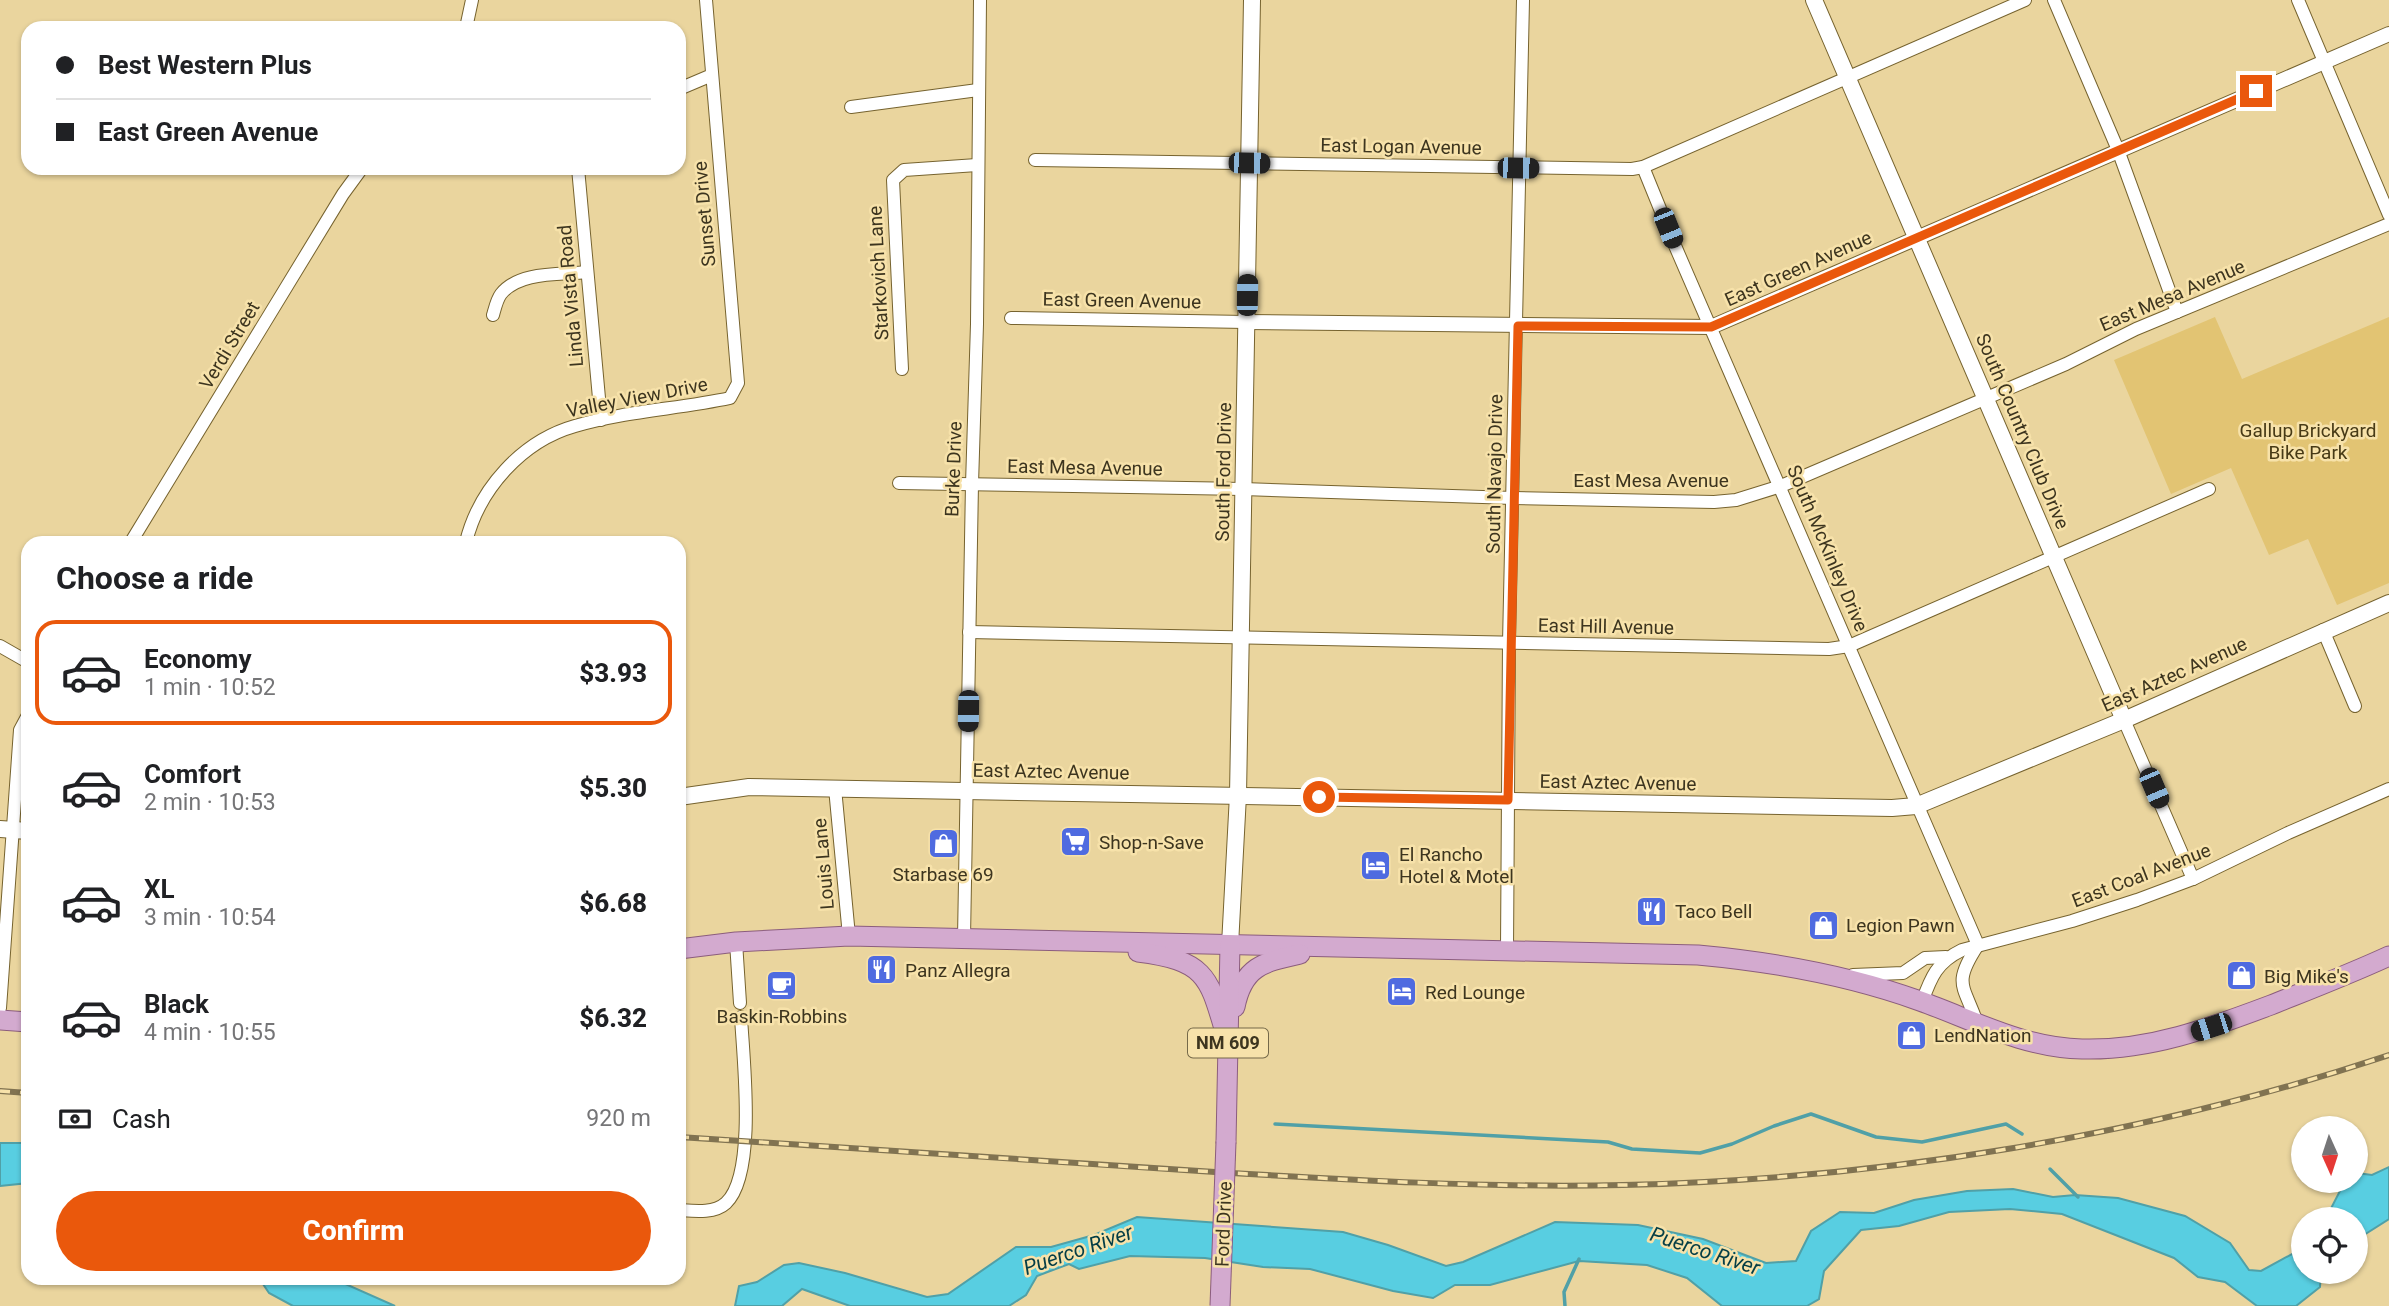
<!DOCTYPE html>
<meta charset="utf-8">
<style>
body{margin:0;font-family:Roboto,sans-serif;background:#f2f2f2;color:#202124;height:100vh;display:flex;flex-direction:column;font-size:26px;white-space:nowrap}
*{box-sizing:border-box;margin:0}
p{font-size:23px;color:#757577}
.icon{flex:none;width:38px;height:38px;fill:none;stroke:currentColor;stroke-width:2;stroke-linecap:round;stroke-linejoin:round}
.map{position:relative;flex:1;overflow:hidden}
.side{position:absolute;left:21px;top:536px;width:665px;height:749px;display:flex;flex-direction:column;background:#fff;border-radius:21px;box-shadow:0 2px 5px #0004}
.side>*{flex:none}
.banner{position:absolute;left:21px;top:21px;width:665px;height:154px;border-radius:21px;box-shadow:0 2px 5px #0004;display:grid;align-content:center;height:154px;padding:0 35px;background:#fff}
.needle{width:46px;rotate:177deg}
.tools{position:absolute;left:2291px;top:1116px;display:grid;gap:14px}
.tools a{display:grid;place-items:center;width:77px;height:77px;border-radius:50%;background:#fff;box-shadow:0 2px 5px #0004;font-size:35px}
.end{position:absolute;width:32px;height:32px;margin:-16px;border:9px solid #ea580c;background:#fff;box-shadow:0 0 0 4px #fff}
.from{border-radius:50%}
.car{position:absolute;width:21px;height:42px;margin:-21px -10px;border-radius:9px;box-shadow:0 0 5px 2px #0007;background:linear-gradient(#222 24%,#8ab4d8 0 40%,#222 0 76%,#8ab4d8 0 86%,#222 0)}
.banner b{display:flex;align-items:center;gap:24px;height:66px;font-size:26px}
.banner b+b{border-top:2px solid #e0e0e0}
.banner i{width:18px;height:18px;background:#202124}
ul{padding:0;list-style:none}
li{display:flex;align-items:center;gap:21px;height:105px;margin:0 14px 10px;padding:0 21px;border:4px solid transparent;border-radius:21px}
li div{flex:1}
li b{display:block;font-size:26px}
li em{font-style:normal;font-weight:800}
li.active{border-color:#ea580c}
li>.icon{width:63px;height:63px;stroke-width:1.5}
h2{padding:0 35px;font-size:32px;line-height:84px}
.pay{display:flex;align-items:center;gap:18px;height:77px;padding:0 35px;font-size:26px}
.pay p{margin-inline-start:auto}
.action{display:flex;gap:14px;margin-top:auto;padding:14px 35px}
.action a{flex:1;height:80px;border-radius:42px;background:#ea580c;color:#fff;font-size:28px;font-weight:800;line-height:80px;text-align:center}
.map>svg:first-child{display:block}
.green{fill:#e2c473}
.water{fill:#58cee1;stroke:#50a0a7;stroke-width:2}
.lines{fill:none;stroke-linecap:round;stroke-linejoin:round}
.stream{stroke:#50a0a7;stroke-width:3.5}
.minor-casing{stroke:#76632f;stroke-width:14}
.tertiary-casing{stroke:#76632f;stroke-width:16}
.secondary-casing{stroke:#76632f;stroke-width:18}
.primary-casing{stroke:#8b5d7d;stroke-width:21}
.minor{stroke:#fff;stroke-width:12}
.tertiary{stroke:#fff;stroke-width:14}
.secondary{stroke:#fff;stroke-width:16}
.primary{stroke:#d3aacf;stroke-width:19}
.rail-casing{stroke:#817351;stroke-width:6}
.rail{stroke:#f7e2aa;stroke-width:3.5;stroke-dasharray:10;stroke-linecap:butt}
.primary-bridge-casing{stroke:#8b5d7d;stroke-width:21;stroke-linecap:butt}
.primary-bridge{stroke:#d3aacf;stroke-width:19}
.route{stroke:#ea580c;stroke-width:9}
.labels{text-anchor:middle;stroke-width:5;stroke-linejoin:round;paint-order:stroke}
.shield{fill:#f7e2aa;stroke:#756949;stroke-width:2}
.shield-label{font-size:18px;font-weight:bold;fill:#3d351f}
.street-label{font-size:19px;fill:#3d351f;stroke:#f7e2aa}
.park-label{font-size:19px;fill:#473a16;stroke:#f7e2aa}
.poi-label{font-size:19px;fill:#3d351f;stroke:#f7e2aa;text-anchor:start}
.water-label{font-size:21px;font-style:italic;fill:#053e46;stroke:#f7e2aa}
</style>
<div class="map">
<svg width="2389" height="1306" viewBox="0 0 2389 1306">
<rect width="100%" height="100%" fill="#ead59e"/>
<polygon class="green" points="2215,317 2242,379 2389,317 2389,583 2337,605 2308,539 2269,555 2231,468 2171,494 2114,360"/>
<g class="water">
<polygon points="0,1143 28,1143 28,1183 0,1186"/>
<polygon points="2389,1167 2389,1219 2356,1240 2356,1220 2325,1220 2342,1187 2347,1181 2356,1181 2356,1173 2372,1175"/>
<polygon points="2013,1189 2053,1197 2075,1195 2118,1198 2185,1216 2230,1243 2249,1270 2261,1271 2303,1248 2303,1272 2321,1272 2320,1287 2296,1306 2257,1306 2225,1282 2198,1277 2174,1258 2062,1214 2010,1209 1949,1212 1899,1226 1861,1230 1824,1271 1819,1299 1807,1306 1722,1306 1687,1278 1647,1265 1579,1261 1490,1285 1455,1285 1433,1298 1393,1291 1310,1269 1263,1267 1205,1258 1130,1256 1079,1269 1069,1264 1037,1276 1026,1295 1009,1306 850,1306 802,1289 782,1306 735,1306 739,1286 757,1282 784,1265 799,1263 845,1273 927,1297 948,1294 1016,1247 1051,1247 1094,1235 1137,1217 1343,1232 1388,1245 1446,1266 1463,1262 1555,1222 1638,1225 1703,1239 1766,1263 1796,1261 1811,1231 1840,1212 1874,1213 1914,1200 1967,1191"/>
<polygon points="259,1278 332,1278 395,1306 293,1306 269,1293"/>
</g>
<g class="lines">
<g class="stream">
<polyline points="1275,1124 1608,1142 1632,1149 1700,1153 1732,1144 1774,1126 1811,1114 1876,1137 1922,1142 2006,1124 2022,1134"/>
<polyline points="2050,1169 2078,1197"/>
<polyline points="1565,1306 1564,1292 1579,1259"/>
</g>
<defs>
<g id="minor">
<polyline points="2054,0 2118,150 2177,312"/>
<polyline points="2298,0 2389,215"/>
<polyline points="466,28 472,0"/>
<polyline points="679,89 712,75"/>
<polyline points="851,107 978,90"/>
<polyline points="1035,160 1632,169 1643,167 2025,0"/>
<polyline points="1643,167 1676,248 1978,945"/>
<polyline points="578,168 601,420"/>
<path d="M493 315C495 308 497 299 501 294 519 271 560 275 587 272"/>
<polyline points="1011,318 1246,322"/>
<polyline points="902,369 893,180 904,170 977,165"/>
<polyline points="899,483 1243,489 1513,498 1714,502 1736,500 1781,486 2066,364 2136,329 2389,224"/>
<polyline points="131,542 343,194 362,168"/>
<path d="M466 542C479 489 522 441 575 426 625 411 679 409 730 398L738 383 706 0"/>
<polyline points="2323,630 2355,706"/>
<polyline points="969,632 1829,649 1849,646 2209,489"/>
<polyline points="0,646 28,662"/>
<polyline points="2124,720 2193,879"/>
<polyline points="835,788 849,936"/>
<polyline points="964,938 972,484 977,324 980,0"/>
<polyline points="736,942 740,1003"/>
<path d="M1978 945C1951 986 1965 985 1978 1026"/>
<polyline points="1507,950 1509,643 1523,0"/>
<polyline points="1853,975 1903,973 1925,958 1946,957"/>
<path d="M1922 1002C1931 977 1937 962 1962 950L2072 921 2137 900 2193 879 2288 833 2389 789"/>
<polyline points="0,1008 20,730 28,715"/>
<path d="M679 1210C693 1211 714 1214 726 1203 757 1174 743 1057 741 1017"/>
</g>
<polyline id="tertiary" points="1246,322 1711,327 2389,34"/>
<g id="secondary">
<polyline points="1814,0 2124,720"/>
<polyline points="679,797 749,787 1892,808 1916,806 2124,720 2389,603"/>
<polyline points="0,829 28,831"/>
<polyline points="1230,945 1238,795 1252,0"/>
</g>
<g id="primary">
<path d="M679 949 736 942 849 936 1698 955C1774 962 1848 975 1920 1001 1973 1020 2024 1048 2082 1049 2149 1051 2210 1028 2271 1005 2311 989 2350 974 2389 956"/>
<path d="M1138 952C1210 961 1209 979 1228 1042"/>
<path d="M1235 1007C1243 966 1264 962 1300 954"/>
<polyline points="0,1020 28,1022"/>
<polyline points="1226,1142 1230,945"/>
</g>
</defs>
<use href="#minor" class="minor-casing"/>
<use href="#tertiary" class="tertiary-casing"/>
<use href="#secondary" class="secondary-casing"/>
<use href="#primary" class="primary-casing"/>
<use href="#minor" class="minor"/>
<use href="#tertiary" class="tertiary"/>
<use href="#secondary" class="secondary"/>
<use href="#primary" class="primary"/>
<defs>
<g id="rail">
<polyline points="0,1091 28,1093"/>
<path d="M679 1137C858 1148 1037 1161 1215 1172 1351 1180 1487 1188 1623 1185 1881 1179 2143 1137 2389 1055"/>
</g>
</defs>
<use href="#rail" class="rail-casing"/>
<use href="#rail" class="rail"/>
<defs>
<polyline id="primary-bridge" points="1220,1306 1226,1142"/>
</defs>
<use href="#primary-bridge" class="primary-bridge-casing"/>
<use href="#primary-bridge" class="primary-bridge"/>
</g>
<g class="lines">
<polyline class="route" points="1319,797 1508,800 1518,326 1711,327 2256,91"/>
</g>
<defs>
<symbol id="supermarket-square" viewBox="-11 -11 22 22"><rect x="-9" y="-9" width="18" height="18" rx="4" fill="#4f6be0" stroke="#f7e2aa"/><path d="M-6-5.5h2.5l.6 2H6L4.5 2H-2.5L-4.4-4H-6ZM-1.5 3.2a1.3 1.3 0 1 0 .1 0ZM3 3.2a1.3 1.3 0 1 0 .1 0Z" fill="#fff"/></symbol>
<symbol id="shop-square" viewBox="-11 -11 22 22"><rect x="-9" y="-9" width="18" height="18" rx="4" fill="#4f6be0" stroke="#f7e2aa"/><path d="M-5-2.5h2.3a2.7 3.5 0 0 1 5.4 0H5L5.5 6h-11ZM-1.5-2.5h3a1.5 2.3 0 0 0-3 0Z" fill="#fff"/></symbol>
<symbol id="hotel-square" viewBox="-11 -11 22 22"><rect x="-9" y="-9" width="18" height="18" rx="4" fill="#4f6be0" stroke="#f7e2aa"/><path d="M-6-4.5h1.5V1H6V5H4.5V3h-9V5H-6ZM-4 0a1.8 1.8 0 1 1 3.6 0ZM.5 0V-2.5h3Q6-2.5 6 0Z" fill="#fff"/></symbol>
<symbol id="restaurant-square" viewBox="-11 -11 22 22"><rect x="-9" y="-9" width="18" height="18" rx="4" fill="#4f6be0" stroke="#f7e2aa"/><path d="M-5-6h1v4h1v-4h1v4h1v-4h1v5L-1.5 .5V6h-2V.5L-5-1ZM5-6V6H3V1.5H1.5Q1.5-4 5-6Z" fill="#fff"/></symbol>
<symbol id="cafe-square" viewBox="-11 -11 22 22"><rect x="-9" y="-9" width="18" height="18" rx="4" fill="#4f6be0" stroke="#f7e2aa"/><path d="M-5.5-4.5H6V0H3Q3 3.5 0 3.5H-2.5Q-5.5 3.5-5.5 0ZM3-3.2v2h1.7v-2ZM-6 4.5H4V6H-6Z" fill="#fff"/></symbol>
</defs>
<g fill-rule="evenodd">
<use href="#supermarket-square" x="1058" y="824" width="35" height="35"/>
<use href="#shop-square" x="926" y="826" width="35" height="35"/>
<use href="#hotel-square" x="1358" y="848" width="35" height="35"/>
<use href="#restaurant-square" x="1634" y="894" width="35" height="35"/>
<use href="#shop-square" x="1806" y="908" width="35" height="35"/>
<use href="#restaurant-square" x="864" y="952" width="35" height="35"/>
<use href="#shop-square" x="2224" y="958" width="35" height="35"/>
<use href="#cafe-square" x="764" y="968" width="35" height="35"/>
<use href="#hotel-square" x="1384" y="974" width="35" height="35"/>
<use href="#shop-square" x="1894" y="1018" width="35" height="35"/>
</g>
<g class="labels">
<rect class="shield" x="1188" y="1028.5" width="80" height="29" rx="5"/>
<g class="shield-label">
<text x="1228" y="1049">NM 609</text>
</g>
<g class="street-label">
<text transform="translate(1401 146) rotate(1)" y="7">East Logan Avenue</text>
<text transform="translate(704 214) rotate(-95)" y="7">Sunset Drive</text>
<text transform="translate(1798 268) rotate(-24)" y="7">East Green Avenue</text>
<text transform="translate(878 273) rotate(-93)" y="7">Starkovich Lane</text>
<text transform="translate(2172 295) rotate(-23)" y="7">East Mesa Avenue</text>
<text transform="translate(570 296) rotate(-95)" y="7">Linda Vista Road</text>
<text transform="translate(1122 300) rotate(1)" y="7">East Green Avenue</text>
<text transform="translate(229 345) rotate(-59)" y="7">Verdi Street</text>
<text transform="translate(637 397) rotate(-11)" y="7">Valley View Drive</text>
<text transform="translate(2023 431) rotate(67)" y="7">South Country Club Drive</text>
<text transform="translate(1085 467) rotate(1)" y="7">East Mesa Avenue</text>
<text transform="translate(953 469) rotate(-88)" y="7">Burke Drive</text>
<text transform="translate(1223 472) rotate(-89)" y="7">South Ford Drive</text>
<text transform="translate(1494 474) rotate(-89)" y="7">South Navajo Drive</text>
<text x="1651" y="487">East Mesa Avenue</text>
<text transform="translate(1828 548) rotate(67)" y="7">South McKinley Drive</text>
<text transform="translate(1606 626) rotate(1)" y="7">East Hill Avenue</text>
<text transform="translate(2174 674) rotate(-24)" y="7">East Aztec Avenue</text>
<text transform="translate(1051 771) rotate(1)" y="7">East Aztec Avenue</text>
<text transform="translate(1618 782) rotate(1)" y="7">East Aztec Avenue</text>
<text transform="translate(823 864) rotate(-95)" y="7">Louis Lane</text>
<text transform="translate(2141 875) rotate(-21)" y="7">East Coal Avenue</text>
<text transform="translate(1223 1224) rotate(-88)" y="7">Ford Drive</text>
</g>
<g class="park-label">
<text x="2308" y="437">Gallup Brickyard<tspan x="2308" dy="22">Bike Park</tspan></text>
</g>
<g class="poi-label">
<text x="1099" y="849">Shop-n-Save</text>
<text x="1399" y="861">El Rancho<tspan x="1399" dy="22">Hotel &amp; Motel</tspan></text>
<text x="943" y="881" text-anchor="middle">Starbase 69</text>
<text x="1675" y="918">Taco Bell</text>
<text x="1846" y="932">Legion Pawn</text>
<text x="905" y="977">Panz Allegra</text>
<text x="2264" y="983">Big Mike's</text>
<text x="1425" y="999">Red Lounge</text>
<text x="782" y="1023" text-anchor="middle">Baskin-Robbins</text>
<text x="1934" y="1042">LendNation</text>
</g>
<g class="water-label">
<text transform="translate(1078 1250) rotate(-19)" y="7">Puerco River</text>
<text transform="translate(1705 1251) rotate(18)" y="7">Puerco River</text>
</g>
</g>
</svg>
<div class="tools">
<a><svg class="needle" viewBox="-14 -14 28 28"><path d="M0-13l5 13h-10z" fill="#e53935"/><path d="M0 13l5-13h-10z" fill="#757577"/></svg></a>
<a><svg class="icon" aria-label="locate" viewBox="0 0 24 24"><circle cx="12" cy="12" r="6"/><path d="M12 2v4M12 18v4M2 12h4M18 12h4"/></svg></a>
</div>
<i class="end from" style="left:1319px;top:797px"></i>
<i class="end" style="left:2256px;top:91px"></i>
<i class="car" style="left:1249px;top:163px;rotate:91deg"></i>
<i class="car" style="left:1518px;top:168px;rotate:91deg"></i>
<i class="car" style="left:1668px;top:228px;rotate:158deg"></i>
<i class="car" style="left:1247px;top:295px;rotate:1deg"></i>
<i class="car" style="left:968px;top:711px;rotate:181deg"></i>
<i class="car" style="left:2154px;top:788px;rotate:157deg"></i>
<i class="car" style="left:2211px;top:1027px;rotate:252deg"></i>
<div class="banner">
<b><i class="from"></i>Best Western Plus</b>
<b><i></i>East Green Avenue</b>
</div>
<section class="side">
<h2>Choose a ride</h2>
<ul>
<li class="active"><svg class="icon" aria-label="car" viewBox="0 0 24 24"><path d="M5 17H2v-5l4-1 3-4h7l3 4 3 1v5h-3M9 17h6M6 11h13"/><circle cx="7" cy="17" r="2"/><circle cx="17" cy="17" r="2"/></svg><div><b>Economy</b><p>1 min · 10:52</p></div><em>$3.93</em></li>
<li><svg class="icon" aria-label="car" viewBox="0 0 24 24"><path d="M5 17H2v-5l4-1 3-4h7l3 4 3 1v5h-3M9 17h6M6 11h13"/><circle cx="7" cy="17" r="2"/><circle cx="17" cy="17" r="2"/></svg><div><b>Comfort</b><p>2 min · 10:53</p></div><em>$5.30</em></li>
<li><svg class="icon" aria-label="car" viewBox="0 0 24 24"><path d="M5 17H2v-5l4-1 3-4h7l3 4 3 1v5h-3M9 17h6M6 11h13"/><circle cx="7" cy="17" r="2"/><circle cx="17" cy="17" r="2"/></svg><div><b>XL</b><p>3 min · 10:54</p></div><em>$6.68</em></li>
<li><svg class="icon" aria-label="car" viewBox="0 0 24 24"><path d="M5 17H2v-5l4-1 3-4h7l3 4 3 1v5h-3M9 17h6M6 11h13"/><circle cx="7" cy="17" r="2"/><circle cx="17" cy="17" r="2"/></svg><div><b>Black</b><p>4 min · 10:55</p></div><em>$6.32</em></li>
</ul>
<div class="pay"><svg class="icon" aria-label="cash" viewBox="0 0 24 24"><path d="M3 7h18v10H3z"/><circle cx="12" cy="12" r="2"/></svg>Cash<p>920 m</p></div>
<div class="action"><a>Confirm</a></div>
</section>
</div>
